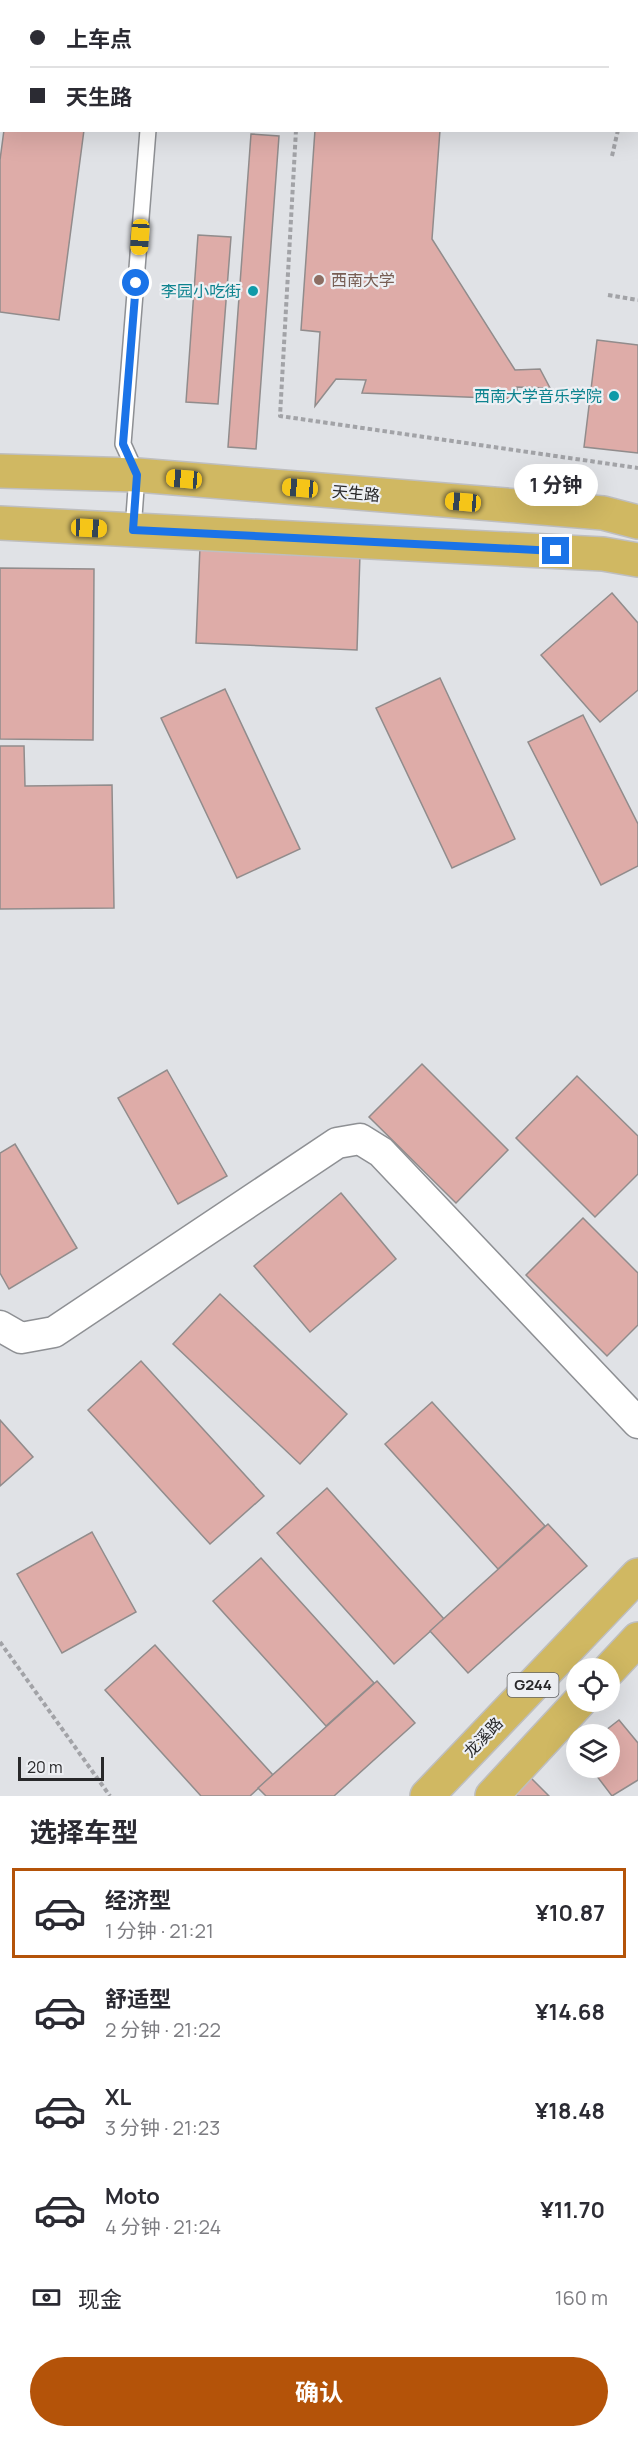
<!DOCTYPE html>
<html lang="zh">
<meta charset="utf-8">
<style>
body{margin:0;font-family:Manrope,"Noto Sans SC",sans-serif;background:#f2f2f3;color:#2b2b33;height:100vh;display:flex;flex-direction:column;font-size:22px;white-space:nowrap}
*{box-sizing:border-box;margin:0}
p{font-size:20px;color:#7c7c81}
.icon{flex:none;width:33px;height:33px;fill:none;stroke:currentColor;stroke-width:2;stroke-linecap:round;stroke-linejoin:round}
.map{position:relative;height:1796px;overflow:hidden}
.side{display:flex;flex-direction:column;background:#fff;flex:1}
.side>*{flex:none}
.hud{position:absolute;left:0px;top:0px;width:639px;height:132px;box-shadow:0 6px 24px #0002;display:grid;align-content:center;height:132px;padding:0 30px;background:#fff}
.tools{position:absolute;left:566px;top:1658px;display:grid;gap:12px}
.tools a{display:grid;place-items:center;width:54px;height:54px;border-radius:50%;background:#fff;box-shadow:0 6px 24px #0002;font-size:30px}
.scale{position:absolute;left:18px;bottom:15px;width:86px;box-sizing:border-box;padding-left:6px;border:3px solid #28282a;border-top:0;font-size:16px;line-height:21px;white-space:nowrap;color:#28282a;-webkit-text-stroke:4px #edeff3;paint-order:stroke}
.end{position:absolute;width:27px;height:27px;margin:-14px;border:8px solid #1a73e8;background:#fff;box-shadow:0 0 0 3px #fff}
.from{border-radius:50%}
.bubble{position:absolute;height:42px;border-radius:21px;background:#fff;box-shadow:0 6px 24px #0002;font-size:20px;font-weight:700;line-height:42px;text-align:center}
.car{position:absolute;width:18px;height:36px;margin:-18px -9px;border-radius:8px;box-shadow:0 0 4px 2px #0007;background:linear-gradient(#f5c518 24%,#345 0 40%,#f5c518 0 76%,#345 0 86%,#f5c518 0)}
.hud b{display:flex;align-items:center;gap:21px;height:57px;font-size:22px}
.hud b+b{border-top:2px solid #e1e1e2}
.hud i{width:15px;height:15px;background:#2b2b33}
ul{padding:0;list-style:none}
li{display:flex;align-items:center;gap:18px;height:90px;margin:0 12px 9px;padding:0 18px;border:3px solid transparent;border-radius:0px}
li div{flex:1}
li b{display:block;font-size:22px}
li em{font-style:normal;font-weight:700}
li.selected{border-color:#b45309}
li>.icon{width:54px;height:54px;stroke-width:1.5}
h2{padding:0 30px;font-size:27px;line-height:72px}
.pay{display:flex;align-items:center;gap:15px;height:66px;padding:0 30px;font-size:22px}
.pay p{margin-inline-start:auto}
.action{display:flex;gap:12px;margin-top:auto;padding:12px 30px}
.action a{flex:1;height:69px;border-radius:36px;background:#b45309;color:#fff;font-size:24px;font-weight:700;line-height:69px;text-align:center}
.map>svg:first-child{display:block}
.building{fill:#deaca8;stroke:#918c8c;stroke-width:1.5}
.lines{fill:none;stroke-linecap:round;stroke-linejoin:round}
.service-casing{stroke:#8e9094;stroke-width:18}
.minor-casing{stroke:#8e9094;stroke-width:33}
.trunk-casing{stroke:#bebebf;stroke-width:36}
.path{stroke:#a2a3a7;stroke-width:4;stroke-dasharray:4.5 3;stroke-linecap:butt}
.service{stroke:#fff;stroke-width:15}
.minor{stroke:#fff;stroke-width:30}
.trunk{stroke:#d0b862;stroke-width:33}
.route{stroke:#1a73e8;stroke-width:8}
.education-dot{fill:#8d6e63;stroke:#edeff3;stroke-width:2}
.culture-dot{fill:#0f9aa8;stroke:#edeff3;stroke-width:2}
.labels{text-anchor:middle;stroke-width:4.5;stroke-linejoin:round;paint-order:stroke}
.shield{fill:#edeff3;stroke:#636466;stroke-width:1.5}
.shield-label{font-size:15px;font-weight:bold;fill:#28282a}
.education-label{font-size:16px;fill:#785e54;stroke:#edeff3;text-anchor:start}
.culture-label{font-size:16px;fill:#0d838f;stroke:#edeff3;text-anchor:end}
.street-label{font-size:16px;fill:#28282a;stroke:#edeff3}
</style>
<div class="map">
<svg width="638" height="1796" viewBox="0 0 638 1796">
<rect width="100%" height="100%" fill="#e0e2e6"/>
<g class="building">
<polygon points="21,0 102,0 21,2"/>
<polygon points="4,130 84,130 59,320 0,312 0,160"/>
<polygon points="315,130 440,130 432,239 515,370 540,369 550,388 517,387 517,399 362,393 366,380 336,379 315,406 320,332 301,330"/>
<polygon points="251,134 279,136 256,449 228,447"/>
<polygon points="198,235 231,237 218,404 186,402"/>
<polygon points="597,340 638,345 638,453 584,447"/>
<polygon points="200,547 360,554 357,650 196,643"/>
<polygon points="0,568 94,569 93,740 0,739"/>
<polygon points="612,593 638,623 638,690 600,722 541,655"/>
<polygon points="440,678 515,839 452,868 376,708"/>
<polygon points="225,689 300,849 237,878 161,718"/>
<polygon points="583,715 638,824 638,866 601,885 528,742"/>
<polygon points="0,746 24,746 25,786 112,785 114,908 0,909"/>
<polygon points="422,1064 508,1150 456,1203 369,1117"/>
<polygon points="167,1070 227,1176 178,1204 118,1098"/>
<polygon points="577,1076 638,1136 638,1174 595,1217 516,1138"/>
<polygon points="15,1144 77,1248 9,1289 0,1273 0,1153"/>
<polygon points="341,1193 396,1259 310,1332 254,1266"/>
<polygon points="583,1218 638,1273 638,1325 607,1356 526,1275"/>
<polygon points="220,1294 347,1414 300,1464 173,1344"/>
<polygon points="141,1361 264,1496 210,1544 88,1410"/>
<polygon points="432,1402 545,1526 498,1569 385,1444"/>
<polygon points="0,1420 33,1457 0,1486"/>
<polygon points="327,1488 444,1619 394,1664 277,1533"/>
<polygon points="548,1524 587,1566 468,1673 430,1631"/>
<polygon points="92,1532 136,1612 62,1653 17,1574"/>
<polygon points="261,1558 374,1683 326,1726 213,1601"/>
<polygon points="155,1645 273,1775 250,1796 201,1796 105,1690"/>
<polygon points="377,1681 415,1723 334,1796 266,1796 258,1788"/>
<polygon points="619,1720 638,1743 638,1780 612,1796 590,1767 609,1767 609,1734 601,1734"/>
<polygon points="530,1777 549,1796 511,1796"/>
</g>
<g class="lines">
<defs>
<g id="service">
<polyline points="159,2 159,0"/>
<polyline points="133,530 137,475 123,444 148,130"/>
</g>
<polyline id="minor" points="0,1326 21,1338 54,1332 337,1143 360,1139 381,1152 638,1423"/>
<g id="trunk">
<polyline points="0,471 137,475 603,513 638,522"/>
<polyline points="0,523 603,554 638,560"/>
<polyline points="609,1670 638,1639"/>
<polyline points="427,1796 638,1575"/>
<polyline points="492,1796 580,1701"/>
</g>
</defs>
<use href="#service" class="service-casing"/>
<use href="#minor" class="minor-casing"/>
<use href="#trunk" class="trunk-casing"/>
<g class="path">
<polyline points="210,0 212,2"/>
<polyline points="583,0 584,2"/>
<polyline points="296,130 280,416 638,468"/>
<polyline points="612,156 618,130"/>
<polyline points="608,295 638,300"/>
<polyline points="0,1642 110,1796"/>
</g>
<use href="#service" class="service"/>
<use href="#minor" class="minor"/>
<use href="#trunk" class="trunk"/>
</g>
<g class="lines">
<polyline class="route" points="136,283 123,444 137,475 133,530 556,551"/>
</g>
<circle class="education-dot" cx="319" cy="280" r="6"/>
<g class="culture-dot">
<circle cx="253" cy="291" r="6"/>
<circle cx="614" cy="396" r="6"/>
</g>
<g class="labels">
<rect class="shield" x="507.5" y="1673" width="51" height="24" rx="4.5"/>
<g class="shield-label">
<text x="533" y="1690">G244</text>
</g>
<g class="education-label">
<text x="331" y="286">西南大学</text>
</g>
<g class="culture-label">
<text x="241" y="297">李园小吃街</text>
<text x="602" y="402">西南大学音乐学院</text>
</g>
<g class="street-label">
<text transform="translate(356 493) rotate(5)" y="6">天生路</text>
<text transform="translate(483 1737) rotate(-46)" y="6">龙溪路</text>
</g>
</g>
</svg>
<div class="tools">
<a><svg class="icon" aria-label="locate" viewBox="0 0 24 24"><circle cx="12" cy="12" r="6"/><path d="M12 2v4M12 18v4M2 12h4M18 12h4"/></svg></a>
<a><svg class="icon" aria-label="layers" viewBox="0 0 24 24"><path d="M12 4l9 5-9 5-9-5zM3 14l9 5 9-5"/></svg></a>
</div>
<div class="scale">20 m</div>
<i class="end from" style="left:136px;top:283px"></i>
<i class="end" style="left:556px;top:551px"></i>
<div class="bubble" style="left:514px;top:464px;width:84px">1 分钟</div>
<i class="car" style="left:140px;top:237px;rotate:184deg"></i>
<i class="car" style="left:184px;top:479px;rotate:275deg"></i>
<i class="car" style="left:300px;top:488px;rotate:275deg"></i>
<i class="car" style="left:463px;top:502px;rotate:275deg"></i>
<i class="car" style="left:89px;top:528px;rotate:93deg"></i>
<div class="hud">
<b><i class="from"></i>上车点</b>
<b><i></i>天生路</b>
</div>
</div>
<section class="side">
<h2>选择车型</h2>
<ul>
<li class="selected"><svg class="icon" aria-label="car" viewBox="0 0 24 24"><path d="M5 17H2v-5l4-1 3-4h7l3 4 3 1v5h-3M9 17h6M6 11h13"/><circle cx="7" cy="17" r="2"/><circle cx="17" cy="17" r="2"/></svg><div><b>经济型</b><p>1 分钟 · 21:21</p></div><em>¥10.87</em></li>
<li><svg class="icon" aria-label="car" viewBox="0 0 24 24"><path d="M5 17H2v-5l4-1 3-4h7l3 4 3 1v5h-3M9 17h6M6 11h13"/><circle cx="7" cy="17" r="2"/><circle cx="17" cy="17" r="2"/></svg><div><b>舒适型</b><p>2 分钟 · 21:22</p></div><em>¥14.68</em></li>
<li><svg class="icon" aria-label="car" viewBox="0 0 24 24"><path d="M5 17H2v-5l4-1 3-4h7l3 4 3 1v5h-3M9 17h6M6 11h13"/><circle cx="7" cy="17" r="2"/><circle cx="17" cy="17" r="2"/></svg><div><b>XL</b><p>3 分钟 · 21:23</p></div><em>¥18.48</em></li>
<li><svg class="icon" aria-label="car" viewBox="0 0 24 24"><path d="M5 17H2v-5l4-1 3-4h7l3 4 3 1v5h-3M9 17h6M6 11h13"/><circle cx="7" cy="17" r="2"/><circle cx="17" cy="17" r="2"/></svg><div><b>Moto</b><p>4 分钟 · 21:24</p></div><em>¥11.70</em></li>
</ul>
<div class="pay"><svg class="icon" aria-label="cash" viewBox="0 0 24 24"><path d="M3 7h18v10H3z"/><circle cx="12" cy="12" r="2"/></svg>现金<p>160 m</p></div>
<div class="action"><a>确认</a></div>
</section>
